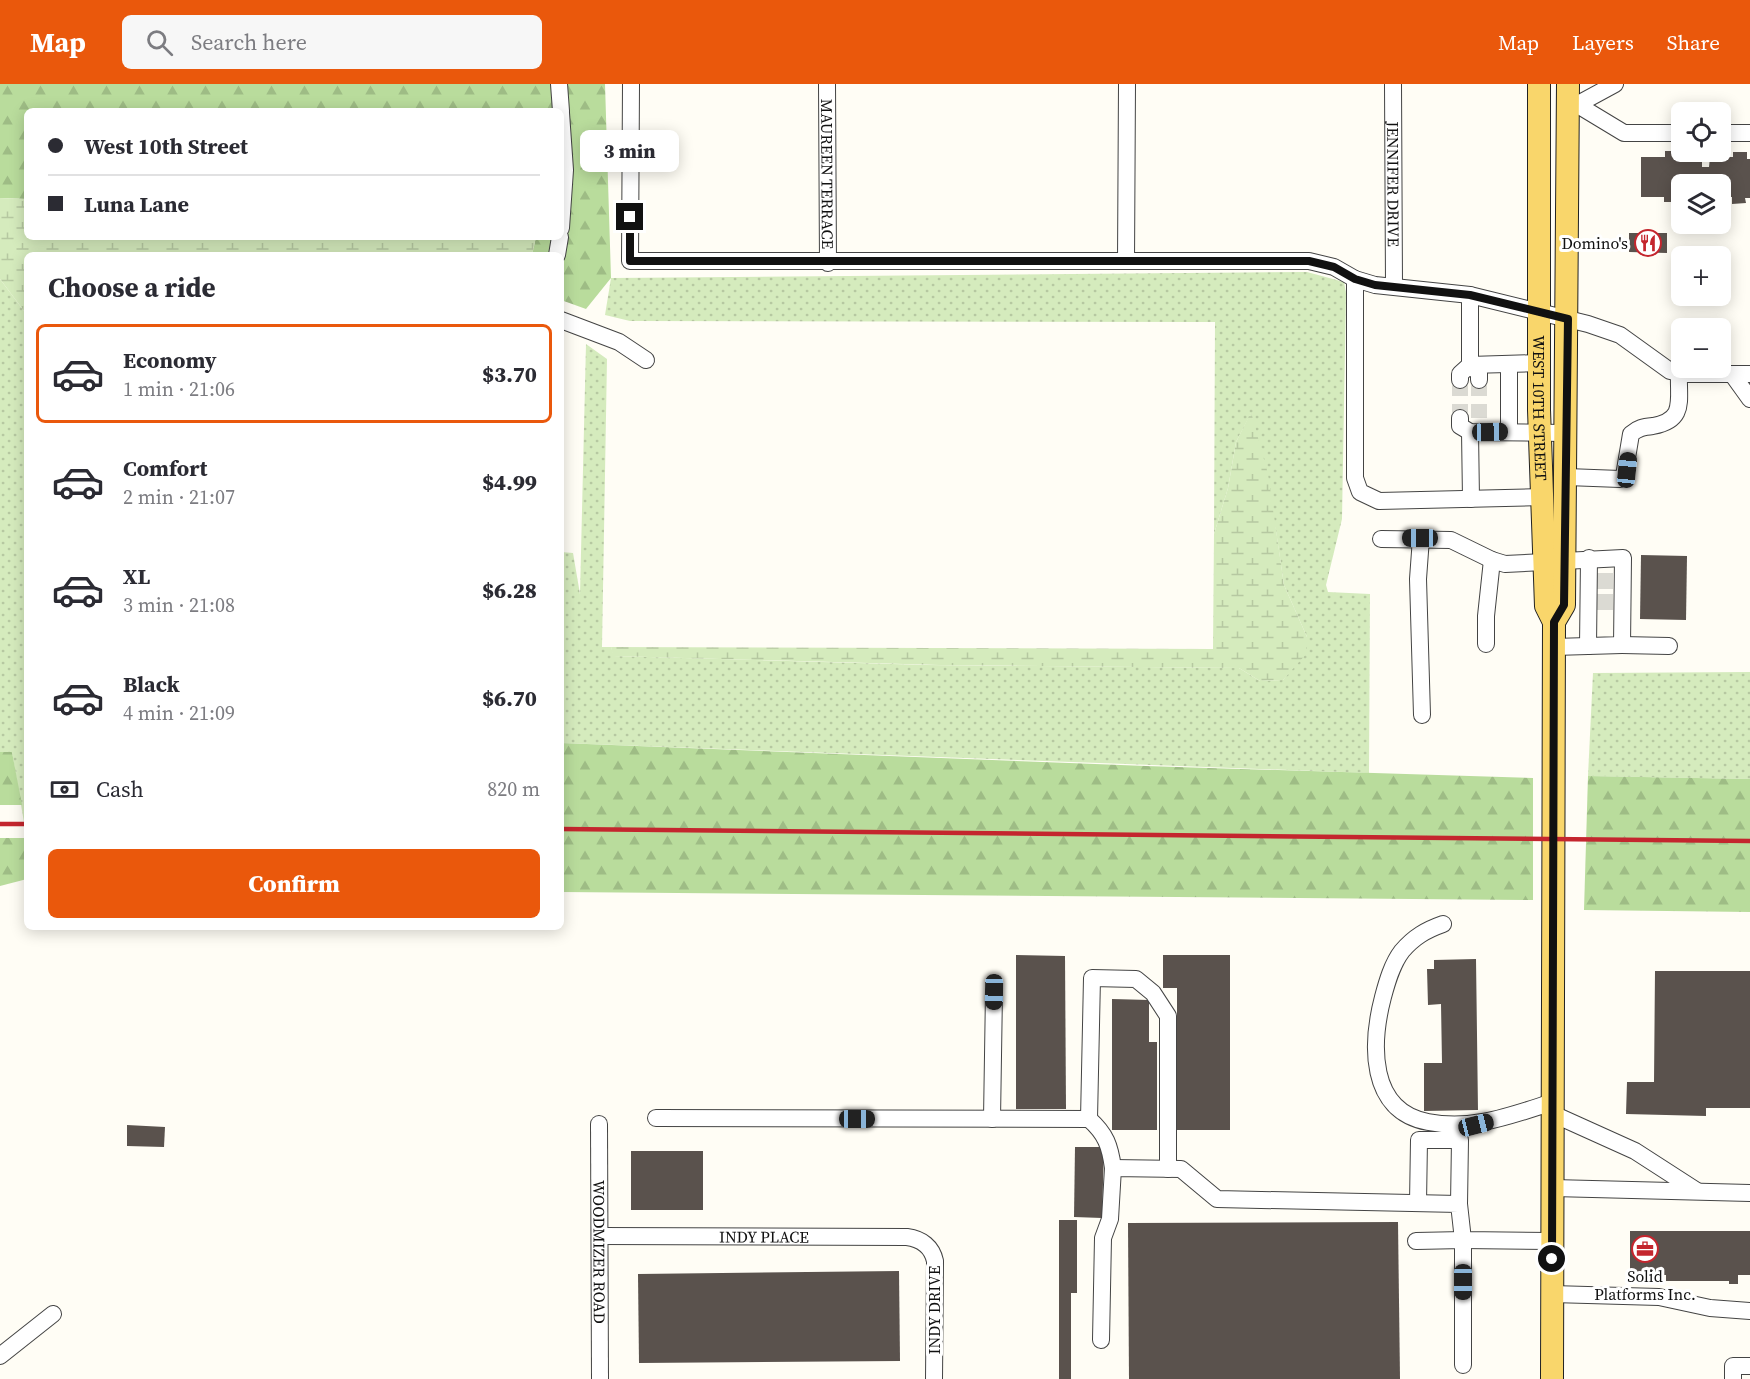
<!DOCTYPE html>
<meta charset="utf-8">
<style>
body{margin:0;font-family:"Source Serif 4",serif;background:#f7f7f7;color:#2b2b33;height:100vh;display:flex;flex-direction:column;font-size:22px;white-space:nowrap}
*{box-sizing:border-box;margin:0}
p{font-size:20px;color:#7c7c81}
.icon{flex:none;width:33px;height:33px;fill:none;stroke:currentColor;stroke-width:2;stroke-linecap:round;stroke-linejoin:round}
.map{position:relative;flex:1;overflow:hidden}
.drawer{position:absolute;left:24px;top:168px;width:540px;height:678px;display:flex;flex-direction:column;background:#fff;border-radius:9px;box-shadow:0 3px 15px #0003}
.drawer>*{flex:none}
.top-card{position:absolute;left:24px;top:24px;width:540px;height:132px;border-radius:9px;box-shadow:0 3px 15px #0003;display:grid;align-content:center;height:132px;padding:0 24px;background:#fff}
.tools{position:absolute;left:1671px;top:18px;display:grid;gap:12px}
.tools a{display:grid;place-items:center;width:60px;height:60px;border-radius:9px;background:#fff;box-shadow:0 3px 15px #0003;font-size:30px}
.end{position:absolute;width:27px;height:27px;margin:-14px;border:8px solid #111;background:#fff;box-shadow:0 0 0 3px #fff}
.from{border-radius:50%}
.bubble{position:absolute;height:42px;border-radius:9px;background:#fff;box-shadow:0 3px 15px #0003;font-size:20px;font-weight:800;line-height:42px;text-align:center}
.car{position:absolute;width:18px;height:36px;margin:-18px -9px;border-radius:8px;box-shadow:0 0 4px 2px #0007;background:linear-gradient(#222 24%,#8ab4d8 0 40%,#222 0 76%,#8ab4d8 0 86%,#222 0)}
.top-card b{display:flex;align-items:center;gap:21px;height:57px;font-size:22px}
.top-card b+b{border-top:2px solid #e1e1e2}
.top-card i{width:15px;height:15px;background:#2b2b33}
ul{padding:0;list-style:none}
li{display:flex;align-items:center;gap:18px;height:99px;margin:0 12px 9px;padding:0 12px;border:3px solid transparent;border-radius:9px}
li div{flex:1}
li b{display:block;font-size:22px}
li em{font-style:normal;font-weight:800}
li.on{border-color:#ea580c}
li>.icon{width:54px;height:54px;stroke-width:1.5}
h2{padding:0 24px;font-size:27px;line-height:72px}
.pay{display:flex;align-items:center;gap:15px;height:66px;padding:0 24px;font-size:22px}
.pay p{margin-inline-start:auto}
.cta{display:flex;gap:12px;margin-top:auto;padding:12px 24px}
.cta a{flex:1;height:69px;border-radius:9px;background:#ea580c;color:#fff;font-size:24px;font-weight:800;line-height:69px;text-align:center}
header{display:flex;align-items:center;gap:36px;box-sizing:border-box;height:84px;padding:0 30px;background:#ea580c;color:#fff}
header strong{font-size:28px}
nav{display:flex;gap:33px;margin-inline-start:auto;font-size:21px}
.search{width:420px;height:54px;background:#f7f7f7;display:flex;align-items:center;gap:15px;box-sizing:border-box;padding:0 21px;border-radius:9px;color:#7c7c81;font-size:22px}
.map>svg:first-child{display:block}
.grass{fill:url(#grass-dots)}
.forest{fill:url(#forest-firs)}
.wetland{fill:url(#wetland-marsh)}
.building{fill:#5a524d}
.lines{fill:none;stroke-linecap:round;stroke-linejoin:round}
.minor-tunnel{stroke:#dbdad3;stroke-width:16;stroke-dasharray:16 8;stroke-linecap:butt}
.minor-casing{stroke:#444;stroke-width:18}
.major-casing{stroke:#222;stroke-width:24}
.minor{stroke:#fff;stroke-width:16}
.major{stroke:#f9d66b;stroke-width:22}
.rail{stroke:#c4262e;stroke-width:4.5}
.route{stroke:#111;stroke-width:8}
.labels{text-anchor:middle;stroke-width:6;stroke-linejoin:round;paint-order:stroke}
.street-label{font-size:16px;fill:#111;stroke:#fff}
.poi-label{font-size:16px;fill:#111;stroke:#fff;text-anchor:end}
</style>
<header>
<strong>Map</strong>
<div class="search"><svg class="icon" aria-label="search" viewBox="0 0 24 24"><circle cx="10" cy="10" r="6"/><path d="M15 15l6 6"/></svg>Search here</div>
<nav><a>Map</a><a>Layers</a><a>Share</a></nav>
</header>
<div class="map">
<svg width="1750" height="1295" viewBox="0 0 1750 1295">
<defs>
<pattern id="grass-dots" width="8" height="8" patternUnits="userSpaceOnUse" patternTransform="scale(1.5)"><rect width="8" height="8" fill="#d5ebbd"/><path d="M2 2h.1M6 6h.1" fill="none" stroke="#b6c8a1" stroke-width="1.8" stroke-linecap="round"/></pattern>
<pattern id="forest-firs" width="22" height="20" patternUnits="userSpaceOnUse" patternTransform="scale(1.5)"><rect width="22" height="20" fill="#b9dc9c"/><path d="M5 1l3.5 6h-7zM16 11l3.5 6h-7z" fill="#9ebc85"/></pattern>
<pattern id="wetland-marsh" width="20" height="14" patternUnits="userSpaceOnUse" patternTransform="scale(1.5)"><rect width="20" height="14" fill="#d5ebbd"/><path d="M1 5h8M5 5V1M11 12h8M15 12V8" fill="none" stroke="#b6c8a1"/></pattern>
</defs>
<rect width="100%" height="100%" fill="#fffdf5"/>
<g class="grass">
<polygon points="1307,188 1344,198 1346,209 1342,435 1326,501 1328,508 1370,510 1369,689 561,659 561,468 573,469 580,510 586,260 607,275 602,563 611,563 614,572 927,581 1239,584 1260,597 1283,596 1294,582 1307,553 1284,501 1276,447 1251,329 1236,358 1228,404 1214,450 1215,238 630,237 605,231 611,194"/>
<polygon points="0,195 27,231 27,756 12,668 0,668"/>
<polygon points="1750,588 1750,695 1588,692 1593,589"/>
</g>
<g class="forest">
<polygon points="0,0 605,0 611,194 586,225 561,216 561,171 532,171 536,153 561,153 561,27 27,27 27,115 0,114"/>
<polygon points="561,659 1146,682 1533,694 1533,816 561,808"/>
<polygon points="0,668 12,668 22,721 0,721"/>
<polygon points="1588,692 1750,695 1750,828 1584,826"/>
<polygon points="0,754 27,754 27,795 0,802"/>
</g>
<g class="wetland">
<polygon points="0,114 27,115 27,153 536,153 532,171 27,171 27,231 0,195"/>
<polygon points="1251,328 1268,390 1284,501 1307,553 1307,569 1283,596 1260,597 1239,584 939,581 613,572 611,563 1213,565 1214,450 1228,404 1236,358"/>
</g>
<g class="building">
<polygon points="1665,67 1679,67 1679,74 1702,74 1702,83 1709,83 1710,73 1733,73 1733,68 1747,68 1747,75 1750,75 1750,114 1745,114 1746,119 1732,120 1732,113 1720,113 1720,100 1682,100 1679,118 1664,118 1664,113 1641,113 1641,73 1665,73"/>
<polygon points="1629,149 1667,149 1667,169 1629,168"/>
<polygon points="1641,471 1687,472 1686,536 1640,535"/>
<polygon points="1016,871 1065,872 1066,1025 1016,1025"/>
<polygon points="1163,871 1230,871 1230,1046 1177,1046 1177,904 1163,904"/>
<polygon points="1476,875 1478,1026 1424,1027 1424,979 1442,979 1441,920 1428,921 1427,885 1434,885 1434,876"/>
<polygon points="1655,887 1750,887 1750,1024 1706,1024 1706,1032 1626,1030 1627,998 1654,998"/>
<polygon points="1112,915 1149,916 1149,958 1157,958 1157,1046 1112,1046"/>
<polygon points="127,1041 165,1043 164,1063 127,1062"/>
<polygon points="1075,1063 1104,1063 1102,1134 1074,1133"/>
<rect x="631" y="1067" width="72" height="59"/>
<polygon points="1059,1136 1077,1136 1077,1209 1071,1209 1071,1295 1059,1295"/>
<polygon points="1398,1138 1400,1295 1129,1295 1128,1139"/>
<polygon points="1630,1147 1750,1147 1750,1191 1738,1191 1738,1200 1729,1200 1729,1197 1666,1197 1666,1191 1630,1191"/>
<polygon points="899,1187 900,1277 639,1279 638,1190"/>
</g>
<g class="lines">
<g class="minor-tunnel">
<polyline points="1460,296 1460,334"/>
<polyline points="1479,296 1479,334"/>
<polyline points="1597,497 1613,497"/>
<polyline points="1597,518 1613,518"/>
</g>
<defs>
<g id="minor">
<polyline points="559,0 561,27"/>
<polyline points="631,0 630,177 1309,177 1334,183 1355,195 1375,201 1470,211 1588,240 1620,251 1670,287 1685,290 1750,290"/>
<path id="s1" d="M827 0 828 179"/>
<path id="s2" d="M1393 0 1394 202"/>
<polyline points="1570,20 1580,19 1615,0"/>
<polyline points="1576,20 1624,49 1682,49"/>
<polyline points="561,29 565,86 561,144"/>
<polyline points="1720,49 1750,49"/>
<polyline points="557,171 560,153"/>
<polyline points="1126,177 1127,0"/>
<polyline points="1355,195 1355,394 1360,408 1379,417 1542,413"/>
<polyline points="1470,211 1470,281 1539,279"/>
<polyline points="561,236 619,258 646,276"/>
<polyline points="1732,290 1750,315"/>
<polyline points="1460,296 1460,290 1470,281 1479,289 1479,296"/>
<polyline points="1460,334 1460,342 1470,348 1567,349"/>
<polyline points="1470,348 1471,415"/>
<polyline points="1509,348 1509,280"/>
<path d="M1567 393 1620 395 1624 392 1631 350C1638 344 1643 343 1653 342 1686 336 1678 317 1679 290"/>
<polyline points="1421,454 1418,495 1422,631"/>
<polyline points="1381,455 1451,456 1492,476 1505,480 1623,474 1622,561 1554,563"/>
<polyline points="1486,560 1486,532 1492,476"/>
<polyline points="1622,561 1669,562"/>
<polyline points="1588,562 1589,474"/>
<path d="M1443 840C1426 846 1414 853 1402 867 1392 880 1387 898 1383 913 1371 959 1368 1027 1428 1038 1472 1047 1512 1031 1553 1018"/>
<polyline points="1553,1030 1635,1067 1697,1107"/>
<polyline points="656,1034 1089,1035 1092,894 1136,895 1153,909 1168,932 1168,1085"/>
<polyline points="992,1035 994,908"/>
<path d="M1089 1035C1106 1050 1110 1062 1113 1084"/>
<path id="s3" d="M599 1040 600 1295"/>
<polyline points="1553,1104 1750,1109"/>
<polyline points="1418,1119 1419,1056 1460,1056 1459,1120"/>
<path id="s4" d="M600 1152 907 1153C922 1155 932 1163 935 1177L934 1295"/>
<polyline points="1416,1157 1463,1156 1463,1281"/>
<polyline points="1552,1210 1659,1213 1710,1224 1750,1227"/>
<polyline points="1101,1256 1103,1154 1110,1135 1113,1084 1181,1085 1217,1115 1459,1120 1463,1156 1551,1157"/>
<polyline points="0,1272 53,1230"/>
<polyline points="1733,1295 1733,1282 1750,1282"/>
</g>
<g id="major">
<path id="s5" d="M1539 0V326L1546 522 1554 538 1552 1295"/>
<polyline points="1554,538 1564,521 1568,0"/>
</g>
</defs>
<use href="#minor" class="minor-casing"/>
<use href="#major" class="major-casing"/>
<use href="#minor" class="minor"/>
<use href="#major" class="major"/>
<g class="rail">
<polyline points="0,740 27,740"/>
<polyline points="561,745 1750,757"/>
</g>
</g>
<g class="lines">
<polyline class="route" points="630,133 630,177 1309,177 1334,183 1355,195 1375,201 1470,211 1568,235 1564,521 1554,538 1552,1175"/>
</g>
<defs>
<symbol id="restaurant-ring" viewBox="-11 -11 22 22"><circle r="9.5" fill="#fff" stroke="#c4262e" stroke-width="1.5"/><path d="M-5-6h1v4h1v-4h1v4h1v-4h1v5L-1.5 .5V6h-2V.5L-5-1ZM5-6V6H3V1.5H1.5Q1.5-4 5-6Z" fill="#c4262e"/></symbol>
<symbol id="office-ring" viewBox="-11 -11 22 22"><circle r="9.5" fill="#fff" stroke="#c4262e" stroke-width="1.5"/><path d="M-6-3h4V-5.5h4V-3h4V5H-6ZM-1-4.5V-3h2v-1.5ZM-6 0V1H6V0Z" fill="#c4262e"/></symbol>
</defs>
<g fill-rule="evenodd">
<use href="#restaurant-ring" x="1633" y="144" width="30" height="30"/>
<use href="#office-ring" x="1630" y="1150" width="30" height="30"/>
</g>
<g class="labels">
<g class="street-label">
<text dy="6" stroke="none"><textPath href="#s1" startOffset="90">MAUREEN TERRACE</textPath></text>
<text dy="6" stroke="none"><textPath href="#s2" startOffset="100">JENNIFER DRIVE</textPath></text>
<text dy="6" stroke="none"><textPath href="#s5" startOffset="324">WEST 10TH STREET</textPath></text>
<text dy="6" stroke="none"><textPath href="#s4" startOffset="164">INDY PLACE</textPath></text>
<text dy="6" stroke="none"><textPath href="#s3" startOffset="128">WOODMIZER ROAD</textPath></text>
<text transform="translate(934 1226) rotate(-90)" y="6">INDY DRIVE</text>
</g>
<g class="poi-label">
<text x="1628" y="165">Domino's</text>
<text x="1645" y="1198" text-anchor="middle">Solid<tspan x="1645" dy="18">Platforms Inc.</tspan></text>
</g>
</g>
</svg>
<div class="tools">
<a><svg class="icon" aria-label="locate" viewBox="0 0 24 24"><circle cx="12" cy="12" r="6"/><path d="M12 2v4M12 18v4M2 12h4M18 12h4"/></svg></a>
<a><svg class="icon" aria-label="layers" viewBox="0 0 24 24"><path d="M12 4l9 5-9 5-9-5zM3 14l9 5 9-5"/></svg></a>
<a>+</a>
<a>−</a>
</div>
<i class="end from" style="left:1552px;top:1175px"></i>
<i class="end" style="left:630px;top:133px"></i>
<div class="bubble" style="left:580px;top:46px;width:99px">3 min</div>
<i class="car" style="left:1490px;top:348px;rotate:89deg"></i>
<i class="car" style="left:1627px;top:386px;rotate:6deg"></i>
<i class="car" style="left:1420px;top:454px;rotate:270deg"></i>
<i class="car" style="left:994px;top:908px;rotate:181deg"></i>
<i class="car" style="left:857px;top:1035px;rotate:90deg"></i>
<i class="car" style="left:1476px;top:1041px;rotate:76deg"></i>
<i class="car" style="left:1463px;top:1198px;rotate:180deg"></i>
<div class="top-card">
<b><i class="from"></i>West 10th Street</b>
<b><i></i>Luna Lane</b>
</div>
<section class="drawer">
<h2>Choose a ride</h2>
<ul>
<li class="on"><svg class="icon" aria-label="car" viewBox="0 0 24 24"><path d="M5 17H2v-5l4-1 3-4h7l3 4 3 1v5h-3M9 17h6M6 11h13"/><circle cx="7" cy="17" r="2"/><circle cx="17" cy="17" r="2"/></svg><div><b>Economy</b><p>1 min · 21:06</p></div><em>$3.70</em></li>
<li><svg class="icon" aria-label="car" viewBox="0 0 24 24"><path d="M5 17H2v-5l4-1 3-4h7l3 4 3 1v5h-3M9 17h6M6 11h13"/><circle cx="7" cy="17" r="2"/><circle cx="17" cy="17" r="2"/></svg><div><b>Comfort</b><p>2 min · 21:07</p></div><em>$4.99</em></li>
<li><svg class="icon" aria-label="car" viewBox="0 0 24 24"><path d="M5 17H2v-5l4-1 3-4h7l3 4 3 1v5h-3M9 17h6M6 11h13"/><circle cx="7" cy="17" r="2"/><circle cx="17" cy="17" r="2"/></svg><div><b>XL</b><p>3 min · 21:08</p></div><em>$6.28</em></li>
<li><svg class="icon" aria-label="car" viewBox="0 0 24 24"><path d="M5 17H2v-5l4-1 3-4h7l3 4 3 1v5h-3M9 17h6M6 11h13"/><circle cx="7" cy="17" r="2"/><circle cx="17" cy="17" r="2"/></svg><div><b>Black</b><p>4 min · 21:09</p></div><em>$6.70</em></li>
</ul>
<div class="pay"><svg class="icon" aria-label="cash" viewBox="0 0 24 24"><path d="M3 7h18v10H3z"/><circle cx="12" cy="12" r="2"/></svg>Cash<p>820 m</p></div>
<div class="cta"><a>Confirm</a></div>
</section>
</div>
